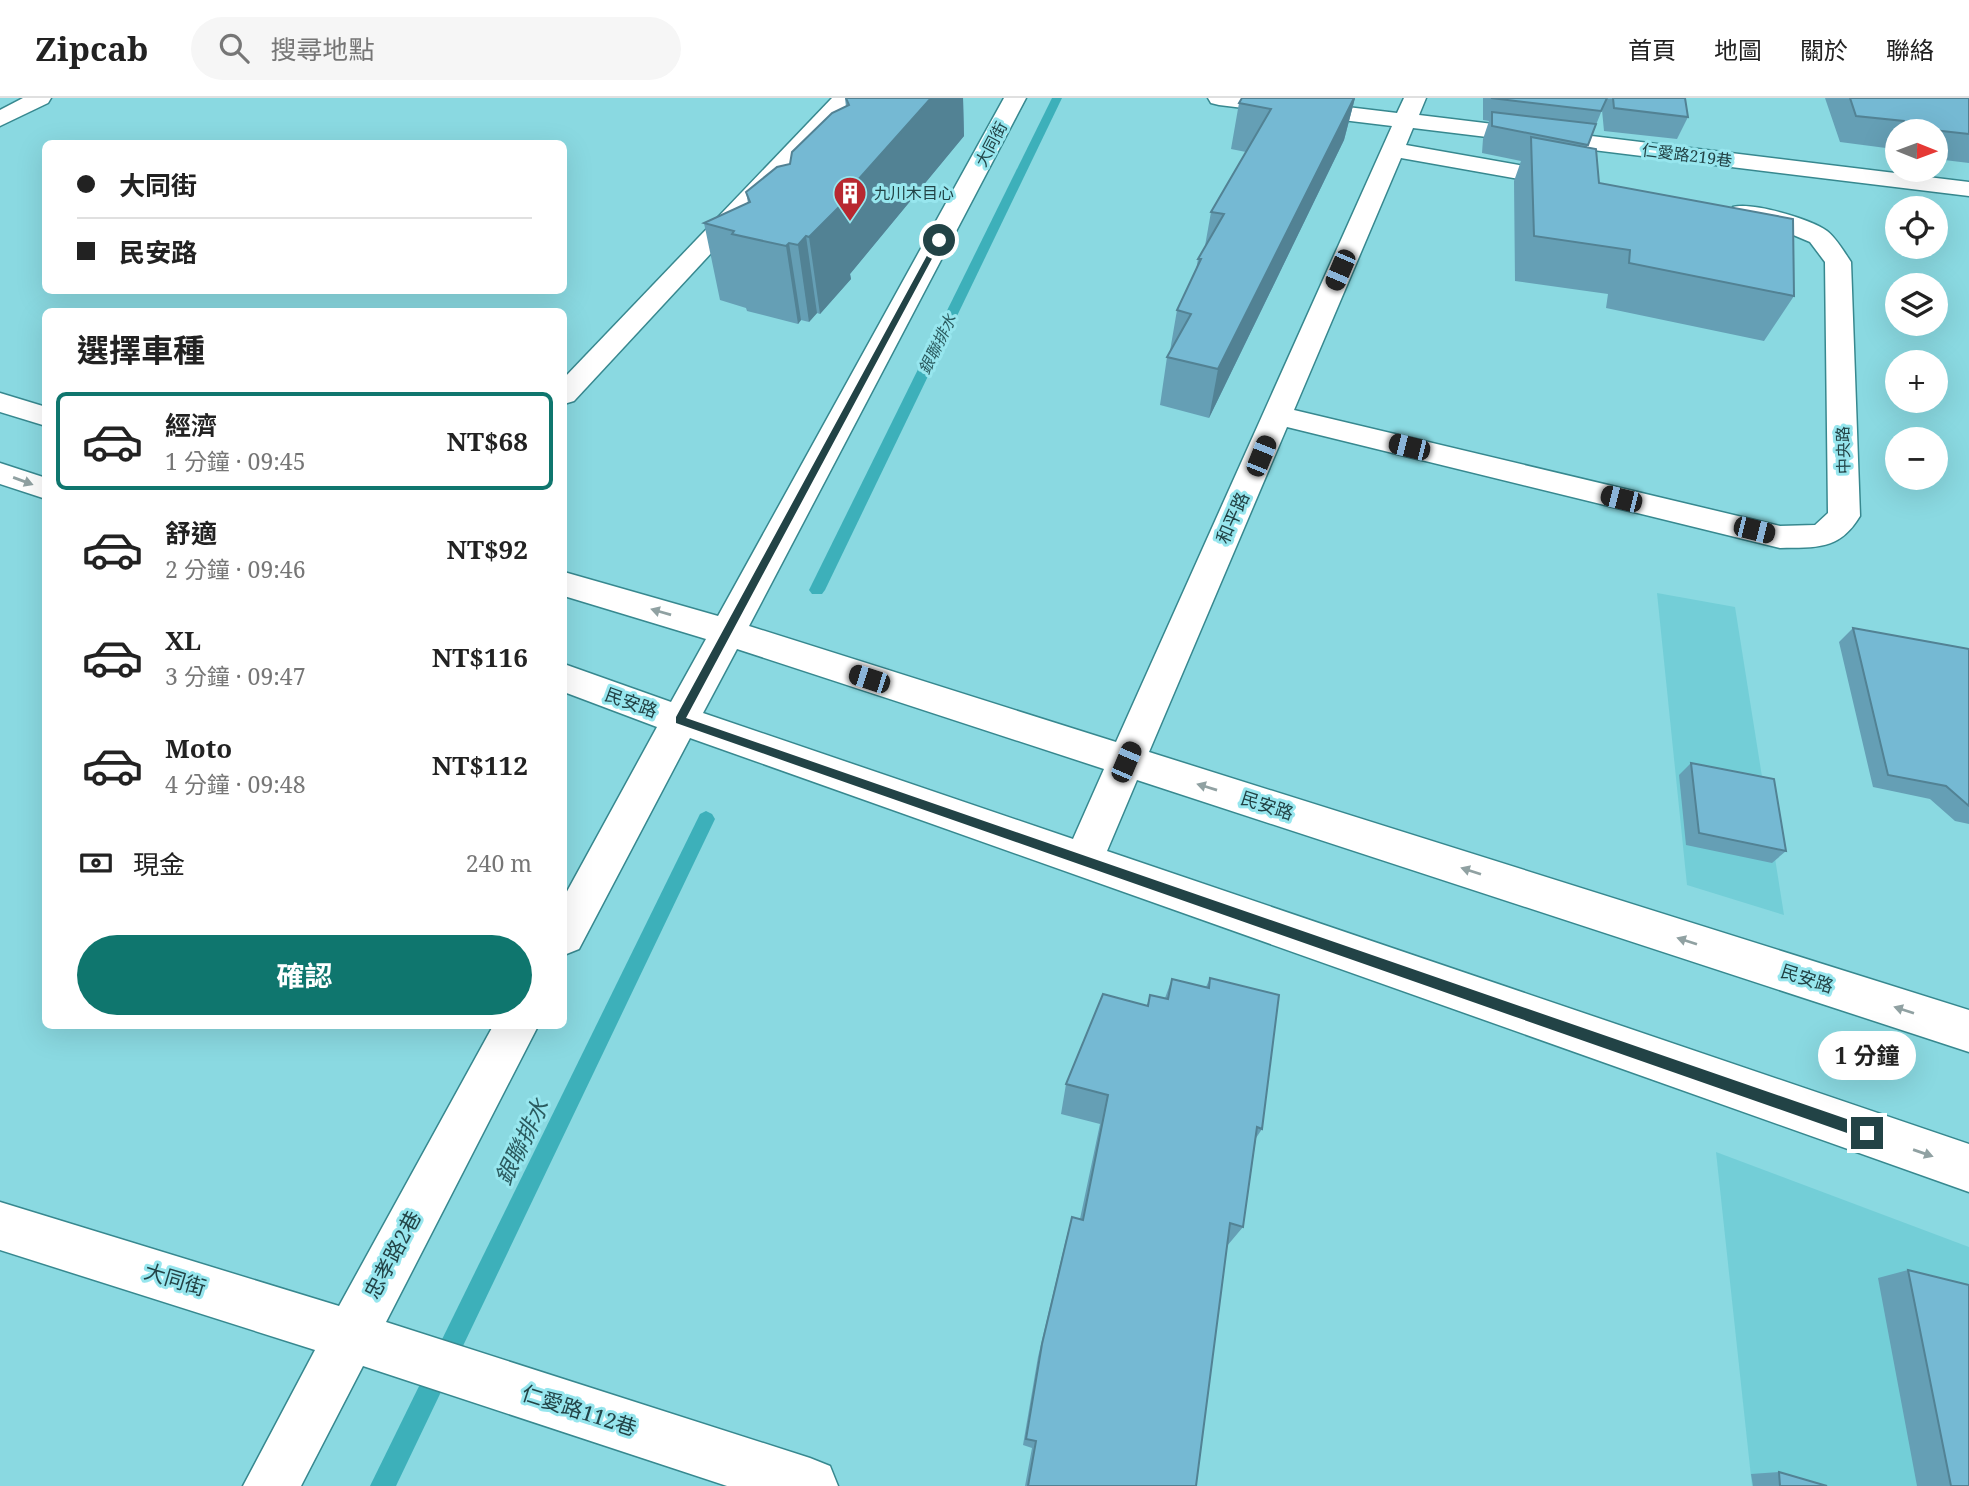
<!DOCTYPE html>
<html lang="zh-TW">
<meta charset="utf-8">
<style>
body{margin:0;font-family:"Noto Serif","Noto Sans TC",serif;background:#f6f6f6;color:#222;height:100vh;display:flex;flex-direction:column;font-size:26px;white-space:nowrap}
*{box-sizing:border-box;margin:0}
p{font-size:23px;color:#767676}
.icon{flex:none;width:38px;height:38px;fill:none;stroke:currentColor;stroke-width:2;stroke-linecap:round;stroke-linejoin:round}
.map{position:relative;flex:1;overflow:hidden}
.details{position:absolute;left:42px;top:210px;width:525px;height:721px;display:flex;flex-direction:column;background:#fff;border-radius:10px;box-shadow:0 7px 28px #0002}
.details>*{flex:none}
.banner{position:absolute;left:42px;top:42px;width:525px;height:154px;border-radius:10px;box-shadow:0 7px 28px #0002;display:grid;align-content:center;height:154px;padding:0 35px;background:#fff}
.needle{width:46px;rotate:91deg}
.fabs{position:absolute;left:1885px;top:21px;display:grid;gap:14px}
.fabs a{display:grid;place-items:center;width:63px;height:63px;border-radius:50%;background:#fff;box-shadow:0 7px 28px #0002;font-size:35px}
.end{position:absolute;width:32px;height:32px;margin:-16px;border:9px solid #224346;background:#fff;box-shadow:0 0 0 4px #fff}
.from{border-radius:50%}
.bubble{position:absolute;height:49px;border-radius:24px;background:#fff;box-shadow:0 7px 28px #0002;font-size:23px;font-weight:700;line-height:49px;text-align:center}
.car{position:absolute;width:21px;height:42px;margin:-21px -10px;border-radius:9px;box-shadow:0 0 5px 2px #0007;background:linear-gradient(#222 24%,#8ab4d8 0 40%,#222 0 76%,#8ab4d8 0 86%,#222 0)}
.banner b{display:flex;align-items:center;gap:24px;height:66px;font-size:26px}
.banner b+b{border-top:2px solid #e0e0e0}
.banner i{width:18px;height:18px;background:#222}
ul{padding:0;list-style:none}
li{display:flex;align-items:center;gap:21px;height:98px;margin:0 14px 10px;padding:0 21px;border:4px solid transparent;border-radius:10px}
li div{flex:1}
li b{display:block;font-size:26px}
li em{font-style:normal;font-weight:700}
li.selected{border-color:#0f766e}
li>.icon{width:63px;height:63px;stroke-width:1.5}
h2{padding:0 35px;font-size:32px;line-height:84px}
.pay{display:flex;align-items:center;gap:18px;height:77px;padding:0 35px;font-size:26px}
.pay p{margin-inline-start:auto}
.action{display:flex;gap:14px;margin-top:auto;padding:14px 35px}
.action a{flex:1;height:80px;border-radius:42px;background:#0f766e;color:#fff;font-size:28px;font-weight:700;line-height:80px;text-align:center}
header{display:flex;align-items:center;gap:42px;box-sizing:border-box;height:98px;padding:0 35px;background:#fff;border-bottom:2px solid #e0e0e0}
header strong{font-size:33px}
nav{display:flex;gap:38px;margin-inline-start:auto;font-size:24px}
.search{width:490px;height:63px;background:#f6f6f6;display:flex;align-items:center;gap:18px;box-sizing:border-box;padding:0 24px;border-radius:38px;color:#767676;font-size:26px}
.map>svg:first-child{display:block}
.built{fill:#73ced7}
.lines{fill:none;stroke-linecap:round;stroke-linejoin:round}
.stream{fill:#3db0ba;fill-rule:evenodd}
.minor-casing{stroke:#37888f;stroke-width:3}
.minor{fill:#fff;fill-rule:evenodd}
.wall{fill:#659fb5}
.shaded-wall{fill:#528294}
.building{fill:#75b9d3;stroke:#528294;stroke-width:2}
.oneway{fill:#90a1a2}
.route{fill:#224346}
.labels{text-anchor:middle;stroke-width:6;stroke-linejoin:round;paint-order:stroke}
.far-street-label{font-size:16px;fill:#224346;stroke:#97e6ee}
.far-poi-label{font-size:16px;fill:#224346;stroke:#97e6ee;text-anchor:start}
.far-water-label{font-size:16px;font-style:italic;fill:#2b5b5f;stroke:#97e6ee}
.street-label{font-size:18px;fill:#224346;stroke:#97e6ee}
.near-street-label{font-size:21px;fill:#224346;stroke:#97e6ee}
.near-water-label{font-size:23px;font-style:italic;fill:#2b5b5f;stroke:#97e6ee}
</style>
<header>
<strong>Zipcab</strong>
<div class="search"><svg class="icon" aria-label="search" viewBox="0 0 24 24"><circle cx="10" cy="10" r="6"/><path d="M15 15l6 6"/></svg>搜尋地點</div>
<nav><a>首頁</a><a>地圖</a><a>關於</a><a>聯絡</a></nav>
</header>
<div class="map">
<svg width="1969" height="1388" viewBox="0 0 1969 1388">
<rect width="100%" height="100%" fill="#8ad9e1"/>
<g class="built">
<polygon points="1657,495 1735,509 1784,817 1687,787"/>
<polygon points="1716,1054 1969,1149 1969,1388 1752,1388"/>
</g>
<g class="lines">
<g class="stream">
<polygon points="1052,0 1062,0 825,492 822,496 812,496 809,492"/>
<polygon points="706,713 712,716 715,721 396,1388 370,1388 700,716"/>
</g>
<defs>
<g id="minor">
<polygon points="23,0 51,0 48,5 0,28 0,12"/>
<polygon points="832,0 855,0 574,303 564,306 564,280"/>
<path d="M1004 0H1026L749 528 1116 644 1392 28 1219 7 1211 5 1208 0H1273L1397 15 1404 0H1426L1419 17 1969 84V98L1413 30 1406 47 1569 76 1577 78 1581 83 1577 88 1569 90 1401 60 1294 312 1780 428 1815 427 1828 415 1825 164 1810 144 1767 126 1733 119 1730 114 1733 109C1753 104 1811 121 1827 133 1836 140 1845 155 1851 164L1860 418C1839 453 1816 449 1780 450L1287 329 1149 654 1969 912V954L1137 682 1107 753 1969 1046V1094L690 640 579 851 564 857V799L657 629 564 594V566L671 604 706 541 564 498V474L718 518ZM737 551 1104 671 1073 741 703 615Z"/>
<polygon points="0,295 46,309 46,328 0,314"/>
<polygon points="0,365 46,380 46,401 0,386"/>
<polygon points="493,928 538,928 386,1224 810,1360 830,1368 838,1388 727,1388 363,1268 301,1388 243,1388 315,1252 0,1152 0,1104 339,1208"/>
</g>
</defs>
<use href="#minor" class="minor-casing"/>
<use href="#minor" class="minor"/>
</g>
<g class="wall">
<polygon points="845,0 963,0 964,38 850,176 851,181 820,216 817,215 809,224 801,222 798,226 747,213 746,210 720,202 704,125 748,105 746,94 790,66 846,9"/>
<polygon points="1242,0 1355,0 1344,42 1209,320 1160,307 1167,259 1170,253 1177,212 1196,172 1198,161 1205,148 1211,114 1246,54 1231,51 1239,5"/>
<polygon points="1483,0 1685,0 1688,19 1677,41 1604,33 1602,12 1587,49 1599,85 1794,198 1764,243 1606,210 1608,196 1515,183 1514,83 1521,63 1482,55 1483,41 1489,23 1483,22"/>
<polygon points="1825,0 1969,0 1969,65 1936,61 1936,33 1897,33 1897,56 1888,55 1886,50 1840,44"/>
<polygon points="1853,530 1969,551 1969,726 1955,723 1930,701 1873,689 1839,544"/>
<polygon points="1691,665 1786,753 1772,765 1686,747 1679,677"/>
<polygon points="1210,880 1262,1031 1256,1040 1243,1129 1227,1148 1196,1388 1025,1388 1032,1350 1023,1347 1038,1259 1066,1141 1072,1119 1080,1121 1100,1026 1061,1016 1066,986 1147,907 1150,897 1165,900 1172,881 1206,889"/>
<polygon points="1908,1172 1969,1388 1917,1388 1878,1180"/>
<polygon points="1779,1374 1827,1388 1753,1388 1751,1376"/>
</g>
<g class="shaded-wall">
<polygon points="931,0 963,0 964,38 850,176 851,181 820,216 809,139 840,102"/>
<polygon points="1354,0 1355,0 1344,42 1209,320 1218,271"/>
<polygon points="806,138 817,215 809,224 798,147"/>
<polygon points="789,145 801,222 798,226 786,148"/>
</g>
<g class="building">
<polygon points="846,0 931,0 840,102 843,105 809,139 806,138 798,147 789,145 786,148 732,136 734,133 704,125 750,104 746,94 777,69 790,66 792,54 832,15 849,7"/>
<polygon points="1242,0 1354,0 1218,271 1167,259 1191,216 1177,212 1201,161 1198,161 1224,116 1211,114 1271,11 1239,5"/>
<polygon points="1491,0 1607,0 1601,13"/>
<polygon points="1613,0 1685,0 1688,19 1614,10"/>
<polygon points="1850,0 1969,0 1969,36 1906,29 1904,23 1856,18"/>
<polygon points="1492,14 1596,26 1588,47 1492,28"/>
<polygon points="1531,39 1596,51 1599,85 1793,121 1794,198 1629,165 1630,152 1534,138"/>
<polygon points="1853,530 1969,551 1969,708 1946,688 1888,677"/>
<polygon points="1691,665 1774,681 1786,753 1699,735"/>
<polygon points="1210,880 1279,897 1262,1031 1257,1029 1243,1129 1230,1125 1196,1388 1028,1388 1036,1343 1026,1341 1042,1246 1072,1119 1083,1122 1108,997 1066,986 1103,896 1148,908 1150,897 1168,901 1172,881 1209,890"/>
<polygon points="1908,1172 1969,1187 1969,1388 1951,1388"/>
<polygon points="1779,1374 1827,1388 1780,1388"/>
</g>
<defs><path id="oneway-solid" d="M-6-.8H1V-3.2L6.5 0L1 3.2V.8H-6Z" transform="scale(1.75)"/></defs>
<g class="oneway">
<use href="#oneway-solid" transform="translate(23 383) rotate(20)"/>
<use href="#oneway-solid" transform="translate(661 514) rotate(-164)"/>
<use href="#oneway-solid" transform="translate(1207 689) rotate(-163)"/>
<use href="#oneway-solid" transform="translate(1471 773) rotate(-162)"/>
<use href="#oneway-solid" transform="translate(1687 843) rotate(-162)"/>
<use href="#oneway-solid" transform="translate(1904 912) rotate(-162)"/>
<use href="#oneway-solid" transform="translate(1923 1055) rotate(19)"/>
</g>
<polygon class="route" points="936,141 942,142 686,620 1867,1028 1873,1035 1871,1040 1867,1042 676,625 676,619"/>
<defs>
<symbol id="building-pin" viewBox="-11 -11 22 30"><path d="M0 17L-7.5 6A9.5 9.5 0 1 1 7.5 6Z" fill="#b82830" stroke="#97e6ee"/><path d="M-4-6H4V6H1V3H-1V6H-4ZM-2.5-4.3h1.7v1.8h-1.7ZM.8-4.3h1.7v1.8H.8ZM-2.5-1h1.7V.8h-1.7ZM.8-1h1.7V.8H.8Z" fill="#fff"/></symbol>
</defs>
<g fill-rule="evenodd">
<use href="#building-pin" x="831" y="76" width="38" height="52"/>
</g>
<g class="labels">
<g class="far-street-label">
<text transform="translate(991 46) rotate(-62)" y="6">大同街</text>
<text transform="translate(1687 57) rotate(7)" y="6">仁愛路219巷</text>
<text transform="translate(1843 352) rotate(-91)" y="6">中央路</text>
</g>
<g class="far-poi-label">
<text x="874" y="101">九川木目心</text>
</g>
<g class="far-water-label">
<text transform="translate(937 246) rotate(-64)" y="6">銀聯排水</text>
</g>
<g class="street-label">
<text transform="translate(1233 420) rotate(-66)" y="6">和平路</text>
<text transform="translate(631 605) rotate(20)" y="6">民安路</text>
<text transform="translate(1267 708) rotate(18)" y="6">民安路</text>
<text transform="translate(1807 881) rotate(18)" y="6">民安路</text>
</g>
<g class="near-street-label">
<text transform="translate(393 1157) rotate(-62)" y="7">忠孝路2巷</text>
<text transform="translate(175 1182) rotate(17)" y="7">大同街</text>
<text transform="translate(579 1313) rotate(18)" y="7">仁愛路112巷</text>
</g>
<g class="near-water-label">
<text transform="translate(522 1044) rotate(-64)" y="8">銀聯排水</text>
</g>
</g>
</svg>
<div class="fabs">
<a><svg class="needle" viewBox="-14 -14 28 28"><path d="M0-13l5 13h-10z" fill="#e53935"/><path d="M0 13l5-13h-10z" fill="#767676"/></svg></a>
<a><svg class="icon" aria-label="locate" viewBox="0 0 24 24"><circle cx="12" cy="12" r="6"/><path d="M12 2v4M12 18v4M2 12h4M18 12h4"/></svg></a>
<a><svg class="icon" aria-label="layers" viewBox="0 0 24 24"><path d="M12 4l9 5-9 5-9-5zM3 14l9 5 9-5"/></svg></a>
<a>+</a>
<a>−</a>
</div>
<i class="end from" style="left:939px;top:142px"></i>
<i class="end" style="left:1867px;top:1035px"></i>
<div class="bubble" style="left:1818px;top:933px;width:98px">1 分鐘</div>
<i class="car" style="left:1340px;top:172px;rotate:203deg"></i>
<i class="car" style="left:1409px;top:349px;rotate:284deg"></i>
<i class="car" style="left:1261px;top:358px;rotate:22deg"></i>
<i class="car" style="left:1621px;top:401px;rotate:284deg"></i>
<i class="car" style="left:1754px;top:432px;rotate:104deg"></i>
<i class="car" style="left:869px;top:581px;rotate:288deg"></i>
<i class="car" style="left:1126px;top:664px;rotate:23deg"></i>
<div class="banner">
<b><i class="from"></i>大同街</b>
<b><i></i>民安路</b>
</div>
<section class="details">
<h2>選擇車種</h2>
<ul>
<li class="selected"><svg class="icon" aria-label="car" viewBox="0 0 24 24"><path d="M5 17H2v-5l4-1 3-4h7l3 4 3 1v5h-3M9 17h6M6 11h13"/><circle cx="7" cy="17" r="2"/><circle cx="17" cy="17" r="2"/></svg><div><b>經濟</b><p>1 分鐘 · 09:45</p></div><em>NT$68</em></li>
<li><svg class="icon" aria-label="car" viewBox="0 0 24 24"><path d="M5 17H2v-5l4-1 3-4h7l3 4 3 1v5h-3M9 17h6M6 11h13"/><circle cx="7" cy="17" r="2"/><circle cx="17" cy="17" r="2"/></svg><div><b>舒適</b><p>2 分鐘 · 09:46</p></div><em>NT$92</em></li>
<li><svg class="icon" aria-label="car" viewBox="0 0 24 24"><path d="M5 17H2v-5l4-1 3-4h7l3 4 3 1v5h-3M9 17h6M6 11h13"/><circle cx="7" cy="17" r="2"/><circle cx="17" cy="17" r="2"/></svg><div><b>XL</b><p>3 分鐘 · 09:47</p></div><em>NT$116</em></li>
<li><svg class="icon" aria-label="car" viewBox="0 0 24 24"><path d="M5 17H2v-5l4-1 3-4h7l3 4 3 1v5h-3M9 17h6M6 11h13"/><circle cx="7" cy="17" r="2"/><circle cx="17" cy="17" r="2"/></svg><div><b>Moto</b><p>4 分鐘 · 09:48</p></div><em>NT$112</em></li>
</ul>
<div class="pay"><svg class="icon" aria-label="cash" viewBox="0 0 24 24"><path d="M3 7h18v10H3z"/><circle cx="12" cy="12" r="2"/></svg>現金<p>240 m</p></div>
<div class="action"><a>確認</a></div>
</section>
</div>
